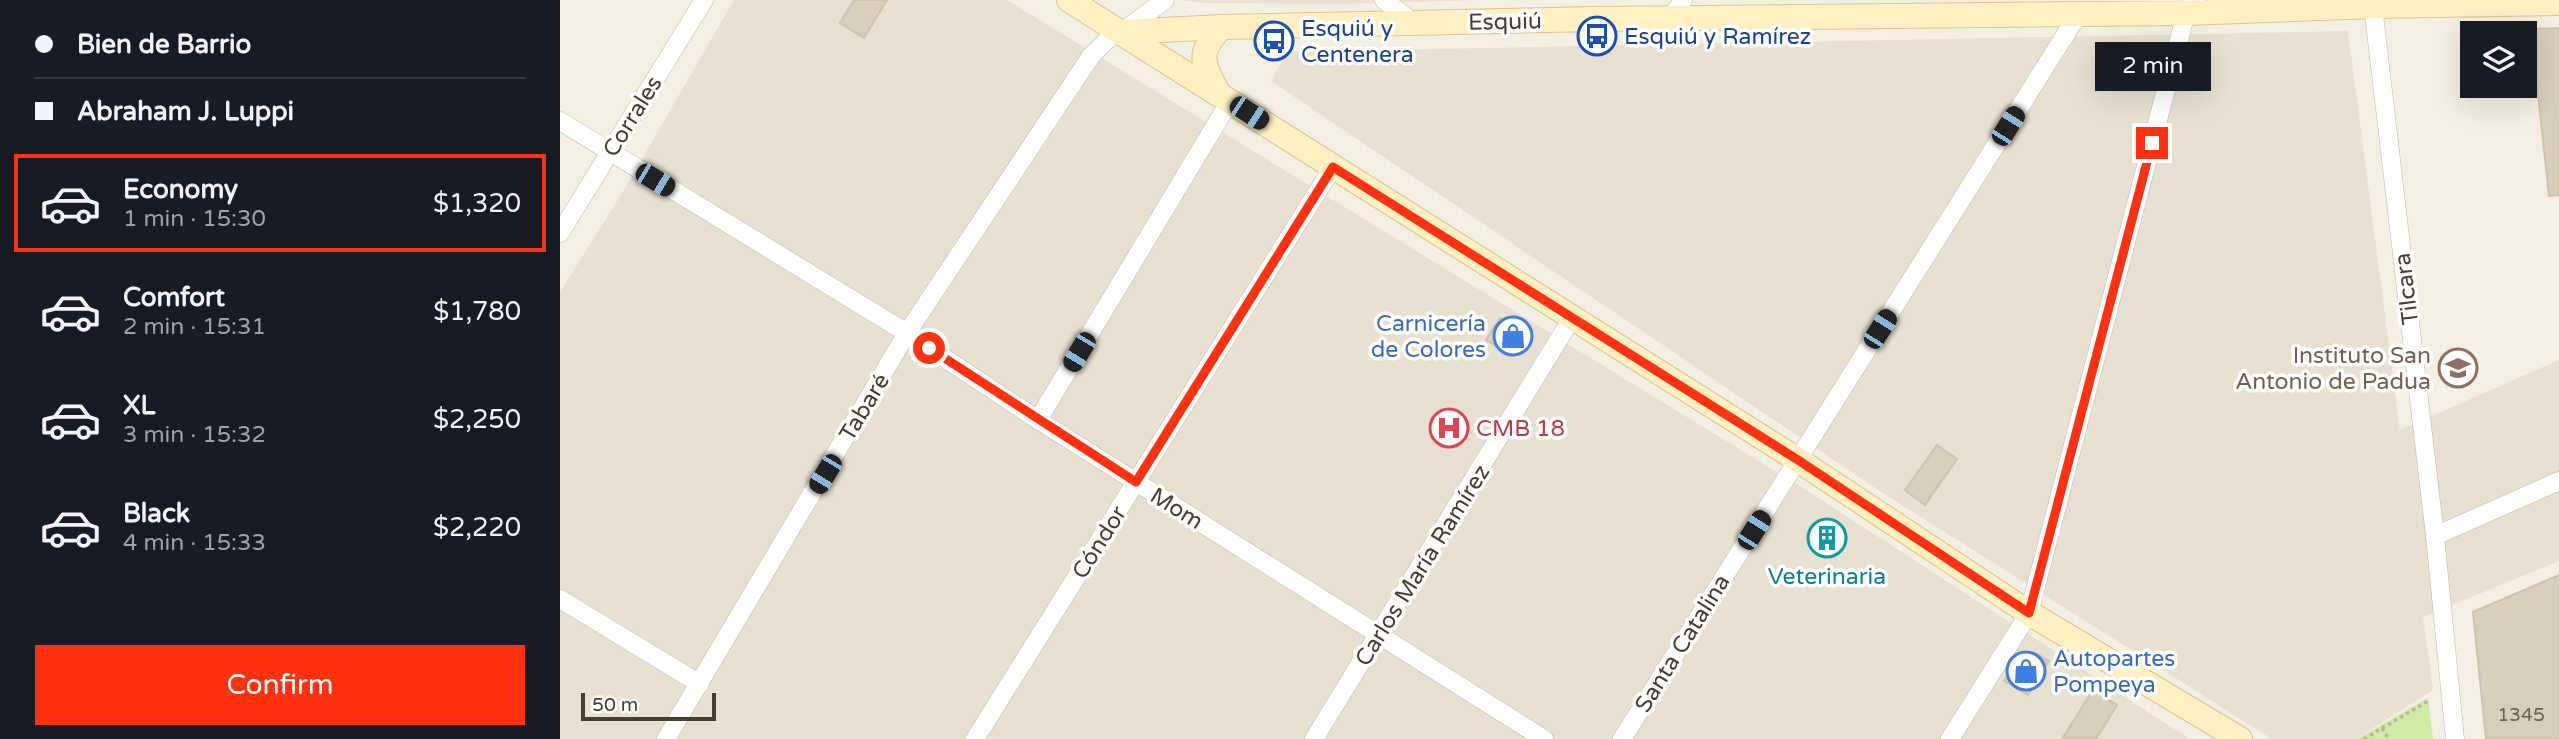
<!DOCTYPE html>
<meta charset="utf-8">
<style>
body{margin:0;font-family:"Varela Round",sans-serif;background:#20242c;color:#f1f3f6;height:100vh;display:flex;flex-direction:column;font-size:26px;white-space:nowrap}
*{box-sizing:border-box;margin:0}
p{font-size:23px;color:#9ea1a6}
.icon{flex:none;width:38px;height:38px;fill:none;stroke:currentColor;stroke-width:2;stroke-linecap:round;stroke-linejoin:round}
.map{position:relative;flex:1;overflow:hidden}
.panel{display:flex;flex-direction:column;background:#171b24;width:560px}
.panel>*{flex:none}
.hud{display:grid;align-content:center;height:154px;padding:0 35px;background:#171b24}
.tools{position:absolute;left:1900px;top:21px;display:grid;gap:14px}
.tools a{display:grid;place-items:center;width:77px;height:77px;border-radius:0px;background:#171b24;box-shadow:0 7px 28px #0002;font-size:35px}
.scale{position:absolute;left:21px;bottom:18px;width:135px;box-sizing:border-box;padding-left:7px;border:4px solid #463e33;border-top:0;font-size:19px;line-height:24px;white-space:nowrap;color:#463e33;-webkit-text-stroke:5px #fff;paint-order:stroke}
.end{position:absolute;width:32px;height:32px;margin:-16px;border:9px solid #ff310f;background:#fff;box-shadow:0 0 0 4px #fff}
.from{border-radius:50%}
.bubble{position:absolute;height:49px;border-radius:0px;background:#171b24;box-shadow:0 7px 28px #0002;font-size:23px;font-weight:600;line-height:49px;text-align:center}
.car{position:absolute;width:21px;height:42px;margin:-21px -10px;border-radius:9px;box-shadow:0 0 5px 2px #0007;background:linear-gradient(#222 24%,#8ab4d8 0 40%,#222 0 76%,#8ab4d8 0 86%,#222 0)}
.hud b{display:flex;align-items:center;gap:24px;height:66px;font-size:26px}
.hud b+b{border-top:2px solid #363941}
.hud i{width:18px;height:18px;background:#f1f3f6}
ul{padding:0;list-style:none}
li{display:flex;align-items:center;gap:21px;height:98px;margin:0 14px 10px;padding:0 21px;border:4px solid transparent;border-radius:0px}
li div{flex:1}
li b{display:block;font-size:26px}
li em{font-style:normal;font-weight:600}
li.selected{border-color:#ff310f}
li>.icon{width:63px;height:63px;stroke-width:1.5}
.button{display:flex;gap:14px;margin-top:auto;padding:14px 35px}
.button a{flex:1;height:80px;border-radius:0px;background:#ff310f;color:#fff;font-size:28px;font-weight:600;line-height:80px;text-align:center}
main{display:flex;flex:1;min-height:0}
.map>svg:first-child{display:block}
.residential{fill:#e8e1d1}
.green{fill:#ceeca7}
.building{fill:#d9cdbb;stroke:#d2c2aa;stroke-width:2}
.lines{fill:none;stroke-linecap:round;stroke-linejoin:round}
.street-casing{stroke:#c3b9a8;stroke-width:19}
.secondary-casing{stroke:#d8c48e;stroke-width:26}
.path{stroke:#c3b295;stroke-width:3.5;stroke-dasharray:3.5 3.5;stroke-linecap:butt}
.street{stroke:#fff;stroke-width:18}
.secondary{stroke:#fff0c2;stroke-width:24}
.route{stroke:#ff310f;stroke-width:9}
.labels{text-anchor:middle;stroke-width:7;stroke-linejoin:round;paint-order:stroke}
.number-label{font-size:19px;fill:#6b6255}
.street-label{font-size:23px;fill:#463e33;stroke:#fff}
.transit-label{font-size:23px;fill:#164399;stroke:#fff;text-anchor:start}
.shop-label{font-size:23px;fill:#366cbe;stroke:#fff;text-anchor:end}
.education-label{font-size:23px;fill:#785e54;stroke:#fff;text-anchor:end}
.health-label{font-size:23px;fill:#be3a42;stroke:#fff;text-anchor:start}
.culture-label{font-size:23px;fill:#0d838f;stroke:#fff}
</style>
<main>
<section class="panel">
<div class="hud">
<b><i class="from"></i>Bien de Barrio</b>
<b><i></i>Abraham J. Luppi</b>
</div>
<ul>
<li class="selected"><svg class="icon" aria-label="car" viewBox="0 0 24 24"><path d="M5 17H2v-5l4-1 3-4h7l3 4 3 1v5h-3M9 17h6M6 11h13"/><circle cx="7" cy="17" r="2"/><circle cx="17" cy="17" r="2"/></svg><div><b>Economy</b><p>1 min · 15:30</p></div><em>$1,320</em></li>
<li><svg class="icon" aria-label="car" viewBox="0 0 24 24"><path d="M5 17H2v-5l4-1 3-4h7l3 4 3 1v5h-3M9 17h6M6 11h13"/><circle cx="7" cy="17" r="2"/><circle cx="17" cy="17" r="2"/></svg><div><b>Comfort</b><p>2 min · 15:31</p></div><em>$1,780</em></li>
<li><svg class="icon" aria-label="car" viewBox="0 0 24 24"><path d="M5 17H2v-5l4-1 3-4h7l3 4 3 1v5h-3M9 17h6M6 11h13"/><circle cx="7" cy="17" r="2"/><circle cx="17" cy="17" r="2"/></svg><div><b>XL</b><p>3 min · 15:32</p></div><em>$2,250</em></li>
<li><svg class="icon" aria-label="car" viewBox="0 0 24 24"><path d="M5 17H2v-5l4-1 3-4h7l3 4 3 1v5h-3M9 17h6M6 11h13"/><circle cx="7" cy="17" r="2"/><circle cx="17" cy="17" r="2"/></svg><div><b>Black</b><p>4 min · 15:33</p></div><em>$2,220</em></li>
</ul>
<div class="button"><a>Confirm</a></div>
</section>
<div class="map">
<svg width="1999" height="739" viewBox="0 0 1999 739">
<rect width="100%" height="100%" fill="#f4efe3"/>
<g class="residential">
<polygon points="174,0 447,0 1243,488 1630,739 0,739 0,292 64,190"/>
<polygon points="621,0 920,0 779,4 645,3"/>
<polygon points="1788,31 1840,430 1999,360 1999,561 1863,617 1873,690 1796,739 1712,739 1315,488 711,81 727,52"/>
</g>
<polygon class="green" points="1868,698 1873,739 1797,739"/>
<g class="building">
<polygon points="294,0 327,0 304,38 280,23"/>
<polygon points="1999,28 1999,195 1989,196 1971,29"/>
<polygon points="940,318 967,334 954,356 926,340"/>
<polygon points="1377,445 1397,459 1365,505 1345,490"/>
<polygon points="1264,519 1285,532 1269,557 1249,544"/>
<polygon points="1999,575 1999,739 1926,739 1913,612"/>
<polygon points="1471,653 1477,654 1489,661 1468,695 1444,681 1457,659"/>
<polygon points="1533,690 1557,705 1536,739 1502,739"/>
</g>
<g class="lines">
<defs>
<g id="street">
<polyline points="824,0 854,23"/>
<polyline points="1813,6 1875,536 1895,739"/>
<polyline points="1110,19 1123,0"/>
<polyline points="0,121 347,333 478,420 984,739"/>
<polyline points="0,233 144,0"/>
<polyline points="478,420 670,101"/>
<polyline points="1875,536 1999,481"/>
<polyline points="0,599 140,684"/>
<polyline points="106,739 347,333 531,56 548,39 562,32 605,0"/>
<polyline points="415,739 773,167"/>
<polyline points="754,739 1012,318"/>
<polyline points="1062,739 1519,13"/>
<polyline points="1390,739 1469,613 1626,13 1635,0"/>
</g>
<g id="secondary">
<polyline points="509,0 1238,460 1469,613 1680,739"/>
<polyline points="562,32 662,27 1036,19 1626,13 1813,6 1999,3"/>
<path d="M659 94C642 65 636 52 662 27"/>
</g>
</defs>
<use href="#street" class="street-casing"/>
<use href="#secondary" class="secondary-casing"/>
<g class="path">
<polyline points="1822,728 1829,739"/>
<polyline points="1804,739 1868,701"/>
</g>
<use href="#street" class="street"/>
<use href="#secondary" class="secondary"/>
</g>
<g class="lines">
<polyline class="route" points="369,348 576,482 773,167 1238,460 1469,613 1592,143"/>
</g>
<defs>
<symbol id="bus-ring" viewBox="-11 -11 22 22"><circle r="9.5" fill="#fff" stroke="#1a4fb4" stroke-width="1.5"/><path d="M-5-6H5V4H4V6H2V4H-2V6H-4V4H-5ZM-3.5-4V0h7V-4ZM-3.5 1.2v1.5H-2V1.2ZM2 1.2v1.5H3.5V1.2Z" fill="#1a4fb4"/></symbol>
<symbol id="shop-ring" viewBox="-11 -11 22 22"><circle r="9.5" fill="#fff" stroke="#3f7fe0" stroke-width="1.5"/><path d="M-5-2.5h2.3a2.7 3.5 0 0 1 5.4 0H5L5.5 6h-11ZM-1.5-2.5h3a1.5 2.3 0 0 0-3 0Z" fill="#3f7fe0"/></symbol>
<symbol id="school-ring" viewBox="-11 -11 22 22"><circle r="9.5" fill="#fff" stroke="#8d6e63" stroke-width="1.5"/><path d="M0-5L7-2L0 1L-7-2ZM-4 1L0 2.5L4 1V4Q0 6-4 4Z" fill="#8d6e63"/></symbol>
<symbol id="hospital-ring" viewBox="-11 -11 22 22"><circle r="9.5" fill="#fff" stroke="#e0444e" stroke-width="1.5"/><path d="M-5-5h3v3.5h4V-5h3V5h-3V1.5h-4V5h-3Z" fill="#e0444e"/></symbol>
<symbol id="building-ring" viewBox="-11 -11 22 22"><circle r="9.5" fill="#fff" stroke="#0f9aa8" stroke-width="1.5"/><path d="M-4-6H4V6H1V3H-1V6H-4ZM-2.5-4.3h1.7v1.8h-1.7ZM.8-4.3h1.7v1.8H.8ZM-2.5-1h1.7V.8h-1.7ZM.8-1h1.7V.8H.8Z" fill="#0f9aa8"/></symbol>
</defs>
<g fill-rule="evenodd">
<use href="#bus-ring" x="1015" y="14" width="44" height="44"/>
<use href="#bus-ring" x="692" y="19" width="44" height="44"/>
<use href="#shop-ring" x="931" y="314" width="44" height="44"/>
<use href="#school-ring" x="1876" y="346" width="44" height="44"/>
<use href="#hospital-ring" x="867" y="406" width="44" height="44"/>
<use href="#building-ring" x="1245" y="516" width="44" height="44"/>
<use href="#shop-ring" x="1444" y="649" width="44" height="44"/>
</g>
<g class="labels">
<g class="number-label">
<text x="1961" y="721">1345</text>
</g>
<g class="street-label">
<text transform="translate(945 21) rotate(-1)" y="8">Esquiú</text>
<text transform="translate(72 116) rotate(-58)" y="8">Corrales</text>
<text transform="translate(1846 289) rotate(-97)" y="8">Tilcara</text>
<text transform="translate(304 407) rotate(-59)" y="8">Tabaré</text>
<text transform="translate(617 508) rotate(32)" y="8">Mom</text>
<text transform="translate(539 542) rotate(-58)" y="8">Cóndor</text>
<text transform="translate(862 565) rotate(-58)" y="8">Carlos María Ramírez</text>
<text transform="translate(1122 643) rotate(-58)" y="8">Santa Catalina</text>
</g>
<g class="transit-label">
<text x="741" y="36">Esquiú y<tspan x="741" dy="26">Centenera</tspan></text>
<text x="1064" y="44">Esquiú y Ramírez</text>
</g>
<g class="shop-label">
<text x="926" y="331">Carnicería<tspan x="926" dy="26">de Colores</tspan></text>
<text x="1493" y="666" text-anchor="start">Autopartes<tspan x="1493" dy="26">Pompeya</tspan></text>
</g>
<g class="education-label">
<text x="1871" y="363">Instituto San<tspan x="1871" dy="26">Antonio de Padua</tspan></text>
</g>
<g class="health-label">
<text x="916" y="436">CMB 18</text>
</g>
<g class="culture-label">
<text x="1267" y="584">Veterinaria</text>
</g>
</g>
</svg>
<div class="tools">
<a><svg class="icon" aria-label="layers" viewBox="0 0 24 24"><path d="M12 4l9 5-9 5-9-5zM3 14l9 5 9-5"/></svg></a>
</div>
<div class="scale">50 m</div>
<i class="end from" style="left:369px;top:348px"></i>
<i class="end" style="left:1592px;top:143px"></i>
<div class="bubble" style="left:1535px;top:42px;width:116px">2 min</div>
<i class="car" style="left:689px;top:113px;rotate:123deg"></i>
<i class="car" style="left:1448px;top:126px;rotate:32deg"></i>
<i class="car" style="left:95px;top:180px;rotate:121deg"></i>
<i class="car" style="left:1320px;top:329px;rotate:32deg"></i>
<i class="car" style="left:519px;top:352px;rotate:211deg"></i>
<i class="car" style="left:265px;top:474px;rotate:211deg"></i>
<i class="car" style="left:1194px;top:530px;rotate:32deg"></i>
</div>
</main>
